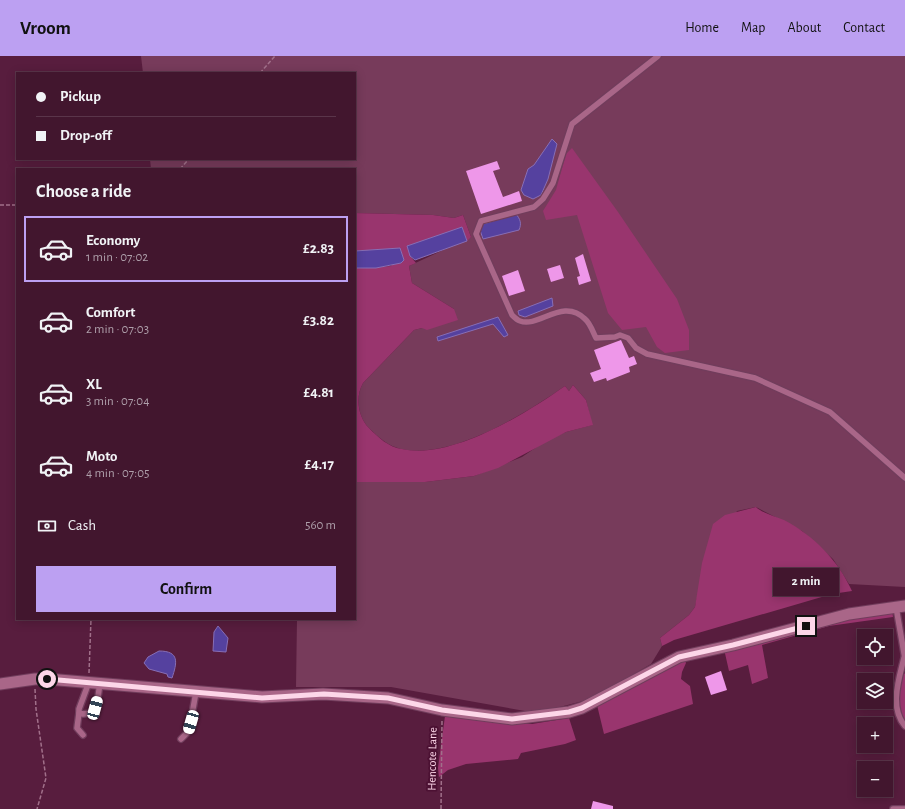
<!DOCTYPE html>
<meta charset="utf-8">
<style>
body{margin:0;font-family:"Alegreya Sans",sans-serif;background:#491f36;color:#f1f3f6;height:100vh;display:flex;flex-direction:column;font-size:15px;white-space:nowrap}
*{box-sizing:border-box;margin:0}
p{font-size:13px;color:#ae9faa}
.icon{flex:none;width:22px;height:22px;fill:none;stroke:currentColor;stroke-width:2;stroke-linecap:round;stroke-linejoin:round}
.map{position:relative;flex:1;overflow:hidden}
.side{position:absolute;left:16px;top:112px;width:340px;height:452px;display:flex;flex-direction:column;background:#42162e;border-radius:0px;box-shadow:0 2px 10px #0003,0 0 0 1px #5a354a}
.side>*{flex:none}
.guide{position:absolute;left:16px;top:16px;width:340px;height:88px;border-radius:0px;box-shadow:0 2px 10px #0003,0 0 0 1px #5a354a;display:grid;align-content:center;height:88px;padding:0 20px;background:#42162e}
.controls{position:absolute;left:857px;top:573px;display:grid;gap:8px}
.controls a{display:grid;place-items:center;width:36px;height:36px;border-radius:0px;background:#42162e;box-shadow:0 2px 10px #0003,0 0 0 1px #5a354a;font-size:20px}
.end{position:absolute;width:18px;height:18px;margin:-9px;border:5px solid #fdd7e9;background:#111;box-shadow:0 0 0 2px #111}
.from{border-radius:50%}
.bubble{position:absolute;height:28px;border-radius:0px;background:#42162e;box-shadow:0 2px 10px #0003,0 0 0 1px #5a354a;font-size:13px;font-weight:700;line-height:28px;text-align:center}
.car{position:absolute;width:12px;height:24px;margin:-12px -6px;border-radius:5px;box-shadow:0 0 3px 1px #0007;background:linear-gradient(#fff 24%,#345 0 40%,#fff 0 76%,#345 0 86%,#fff 0)}
.guide b{display:flex;align-items:center;gap:14px;height:38px;font-size:15px}
.guide b+b{border-top:1px solid #5a354a}
.guide i{width:10px;height:10px;background:#f1f3f6}
ul{padding:0;list-style:none}
li{display:flex;align-items:center;gap:12px;height:66px;margin:0 8px 6px;padding:0 12px;border:2px solid transparent;border-radius:0px}
li div{flex:1}
li b{display:block;font-size:15px}
li em{font-style:normal;font-weight:700}
li.selected{border-color:#bca0f2}
li>.icon{width:36px;height:36px;stroke-width:1.5}
h2{padding:0 20px;font-size:18px;line-height:48px}
.pay{display:flex;align-items:center;gap:10px;height:44px;padding:0 20px;font-size:15px}
.pay p{margin-inline-start:auto}
.cta{display:flex;gap:8px;margin-top:auto;padding:8px 20px}
.cta a{flex:1;height:46px;border-radius:0px;background:#bca0f2;color:#111;font-size:16px;font-weight:700;line-height:46px;text-align:center}
header{display:flex;align-items:center;gap:24px;box-sizing:border-box;height:56px;padding:0 20px;background:#bca0f2;color:#111}
header strong{font-size:19px}
nav{display:flex;gap:22px;margin-inline-start:auto;font-size:14px}
.map>svg:first-child{display:block}
.green{fill:#773b5b}
.forest{fill:#99356e}
.water{fill:#55419f;stroke:#876eb5}
.building{fill:#ee97e9}
.lines{fill:none;stroke-linecap:round;stroke-linejoin:round}
.service-casing{stroke:#713d5c;stroke-width:8}
.minor-casing{stroke:#713d5c;stroke-width:13}
.path{stroke:#a1708a;stroke-width:1.5;stroke-dasharray:4 2;stroke-linecap:butt}
.service{stroke:#a96688;stroke-width:5.5}
.minor{stroke:#a96688;stroke-width:11}
.route{stroke:#fdd7e9;stroke-width:5}
.labels{text-anchor:middle;stroke-width:4;stroke-linejoin:round;paint-order:stroke}
.street-label{font-size:12px;fill:#fdd7e9;stroke:#4c1133}
</style>
<header>
<strong>Vroom</strong>
<nav><a>Home</a><a>Map</a><a>About</a><a>Contact</a></nav>
</header>
<div class="map">
<svg width="905" height="753" viewBox="0 0 905 753">
<rect width="100%" height="100%" fill="#581d3e"/>
<path class="green" d="M141 0H905V531L849 528 833 503 802 475 756 451 737 455 699 533 695 551 689 559 660 582 662 590 651 608 591 643 536 657 391 631H296L297 563H355V426H425L474 420 522 401 547 384 566 376 592 369 586 344 573 329 569 335 565 330C525 358 451 404 401 393 388 390 378 381 369 372 358 361 355 341 363 327L414 274 422 272 454 253 412 227 409 210 471 181 463 159 454 162 433 159 355 157V113H151L150 103H355V17H143Z"/>
<g class="forest">
<polygon points="572,92 618,156 677,243 689,274 689,294 665,297 657,291 646,271 622,274 608,257 577,159 546,164 543,155 556,134 566,98"/>
<path d="M355 157 433 159 454 162 463 159 471 181 467 185 462 171 410 200 416 207 409 210 412 227 454 253 458 264 427 274 422 272 414 274 363 327C355 341 358 361 369 372 378 381 388 391 402 393 452 404 525 358 565 330L569 335 573 329 586 344 593 369 566 376 498 412 474 420 425 426H355V212L392 210 370 195H355Z"/>
<path d="M756 451C760 456 777 461 784 464 814 480 838 504 852 535L832 538 674 584 662 590 660 582 689 559 695 551 702 507 713 468 725 459Z"/>
<polygon points="892,553 893,561 829,570 762,589 768,622 752,628 748,609 729,615 724,593"/>
<polygon points="685,604 686,607 682,616 681,623 690,630 693,648 604,678 597,649"/>
<path d="M898 611 905 618V671C887 658 894 630 898 611Z"/>
<polygon points="445,660 532,668 569,662 576,684 565,688 521,697 518,703 466,708 448,714 439,721 438,712"/>
</g>
<g class="water">
<polygon points="552,83 557,88 548,123 541,139 533,143 524,139 521,134 528,113 534,109"/>
<path d="M516 158C520 163 522 167 519 174L483 183 480 174 483 168Z"/>
<polygon points="462,171 467,185 415,204 410,200 407,190"/>
<polygon points="400,192 404,204 401,207 376,212 355,212 355,195"/>
<polygon points="552,242 553,250 525,261 519,259 518,255"/>
<polygon points="498,261 508,279 504,281 493,268 438,285 437,281"/>
<polygon points="218,570 228,582 226,596 213,595 214,576"/>
<path d="M159 595C180 595 177 607 172 622L168 621 167 618 149 613 144 607 148 601Z"/>
</g>
<g class="building">
<polygon points="497,105 500,113 493,115 503,141 519,135 522,145 481,158 466,115"/>
<polygon points="583,198 591,225 579,229 577,221 580,220 575,202"/>
<polygon points="560,209 564,222 551,226 547,213"/>
<polygon points="518,214 525,235 509,240 502,220"/>
<polygon points="621,284 629,302 634,300 637,308 629,311 630,316 607,325 606,322 594,326 590,317 601,313 594,294"/>
<polygon points="721,615 727,634 711,639 705,621"/>
<polygon points="593,745 613,750 613,753 591,753"/>
</g>
<g class="lines">
<defs>
<g id="service">
<path d="M658 0 572 68 553 127 543 143 534 151 481 165 476 178 512 259C514 261 517 264 520 265 539 272 563 241 585 263 590 267 593 276 596 282L615 281 620 279 628 282 636 292 647 298 755 322 830 356 905 422"/>
<polyline points="896,551 905,603"/>
<path d="M904 602C899 623 889 651 905 670"/>
<polyline points="89,626 79,653 79,657 83,658 92,657 98,641 100,627"/>
<polyline points="79,657 77,672 83,679"/>
<polyline points="181,683 189,675 196,636"/>
<polyline points="893,753 905,753"/>
</g>
<polyline id="minor" points="0,628 35,623 47,623 262,641 323,638 388,642 442,654 512,663 569,656 582,652 679,601 733,589 849,558 905,550"/>
</defs>
<use href="#service" class="service-casing"/>
<use href="#minor" class="minor-casing"/>
<g class="path">
<polyline points="260,17 275,0"/>
<polyline points="180,113 189,103"/>
<polyline points="0,149 17,149"/>
<polyline points="89,617 91,563"/>
<polyline points="35,633 36,653 46,722 37,753"/>
<polyline points="441,753 442,664"/>
</g>
<use href="#service" class="service"/>
<use href="#minor" class="minor"/>
</g>
<g class="lines">
<polyline class="route" points="47,623 262,642 324,638 388,642 442,654 512,663 569,656 582,652 679,601 733,589 806,570"/>
</g>
<g class="labels">
<g class="street-label">
<text transform="translate(432 703) rotate(-89)" y="4">Hencote Lane</text>
</g>
</g>
</svg>
<div class="controls">
<a><svg class="icon" aria-label="locate" viewBox="0 0 24 24"><circle cx="12" cy="12" r="6"/><path d="M12 2v4M12 18v4M2 12h4M18 12h4"/></svg></a>
<a><svg class="icon" aria-label="layers" viewBox="0 0 24 24"><path d="M12 4l9 5-9 5-9-5zM3 14l9 5 9-5"/></svg></a>
<a>+</a>
<a>−</a>
</div>
<i class="end from" style="left:47px;top:623px"></i>
<i class="end" style="left:806px;top:570px"></i>
<div class="bubble" style="left:773px;top:512px;width:66px">2 min</div>
<i class="car" style="left:95px;top:652px;rotate:15deg"></i>
<i class="car" style="left:191px;top:666px;rotate:196deg"></i>
<div class="guide">
<b><i class="from"></i>Pickup</b>
<b><i></i>Drop-off</b>
</div>
<section class="side">
<h2>Choose a ride</h2>
<ul>
<li class="selected"><svg class="icon" aria-label="car" viewBox="0 0 24 24"><path d="M5 17H2v-5l4-1 3-4h7l3 4 3 1v5h-3M9 17h6M6 11h13"/><circle cx="7" cy="17" r="2"/><circle cx="17" cy="17" r="2"/></svg><div><b>Economy</b><p>1 min · 07:02</p></div><em>£2.83</em></li>
<li><svg class="icon" aria-label="car" viewBox="0 0 24 24"><path d="M5 17H2v-5l4-1 3-4h7l3 4 3 1v5h-3M9 17h6M6 11h13"/><circle cx="7" cy="17" r="2"/><circle cx="17" cy="17" r="2"/></svg><div><b>Comfort</b><p>2 min · 07:03</p></div><em>£3.82</em></li>
<li><svg class="icon" aria-label="car" viewBox="0 0 24 24"><path d="M5 17H2v-5l4-1 3-4h7l3 4 3 1v5h-3M9 17h6M6 11h13"/><circle cx="7" cy="17" r="2"/><circle cx="17" cy="17" r="2"/></svg><div><b>XL</b><p>3 min · 07:04</p></div><em>£4.81</em></li>
<li><svg class="icon" aria-label="car" viewBox="0 0 24 24"><path d="M5 17H2v-5l4-1 3-4h7l3 4 3 1v5h-3M9 17h6M6 11h13"/><circle cx="7" cy="17" r="2"/><circle cx="17" cy="17" r="2"/></svg><div><b>Moto</b><p>4 min · 07:05</p></div><em>£4.17</em></li>
</ul>
<div class="pay"><svg class="icon" aria-label="cash" viewBox="0 0 24 24"><path d="M3 7h18v10H3z"/><circle cx="12" cy="12" r="2"/></svg>Cash<p>560 m</p></div>
<div class="cta"><a>Confirm</a></div>
</section>
</div>
